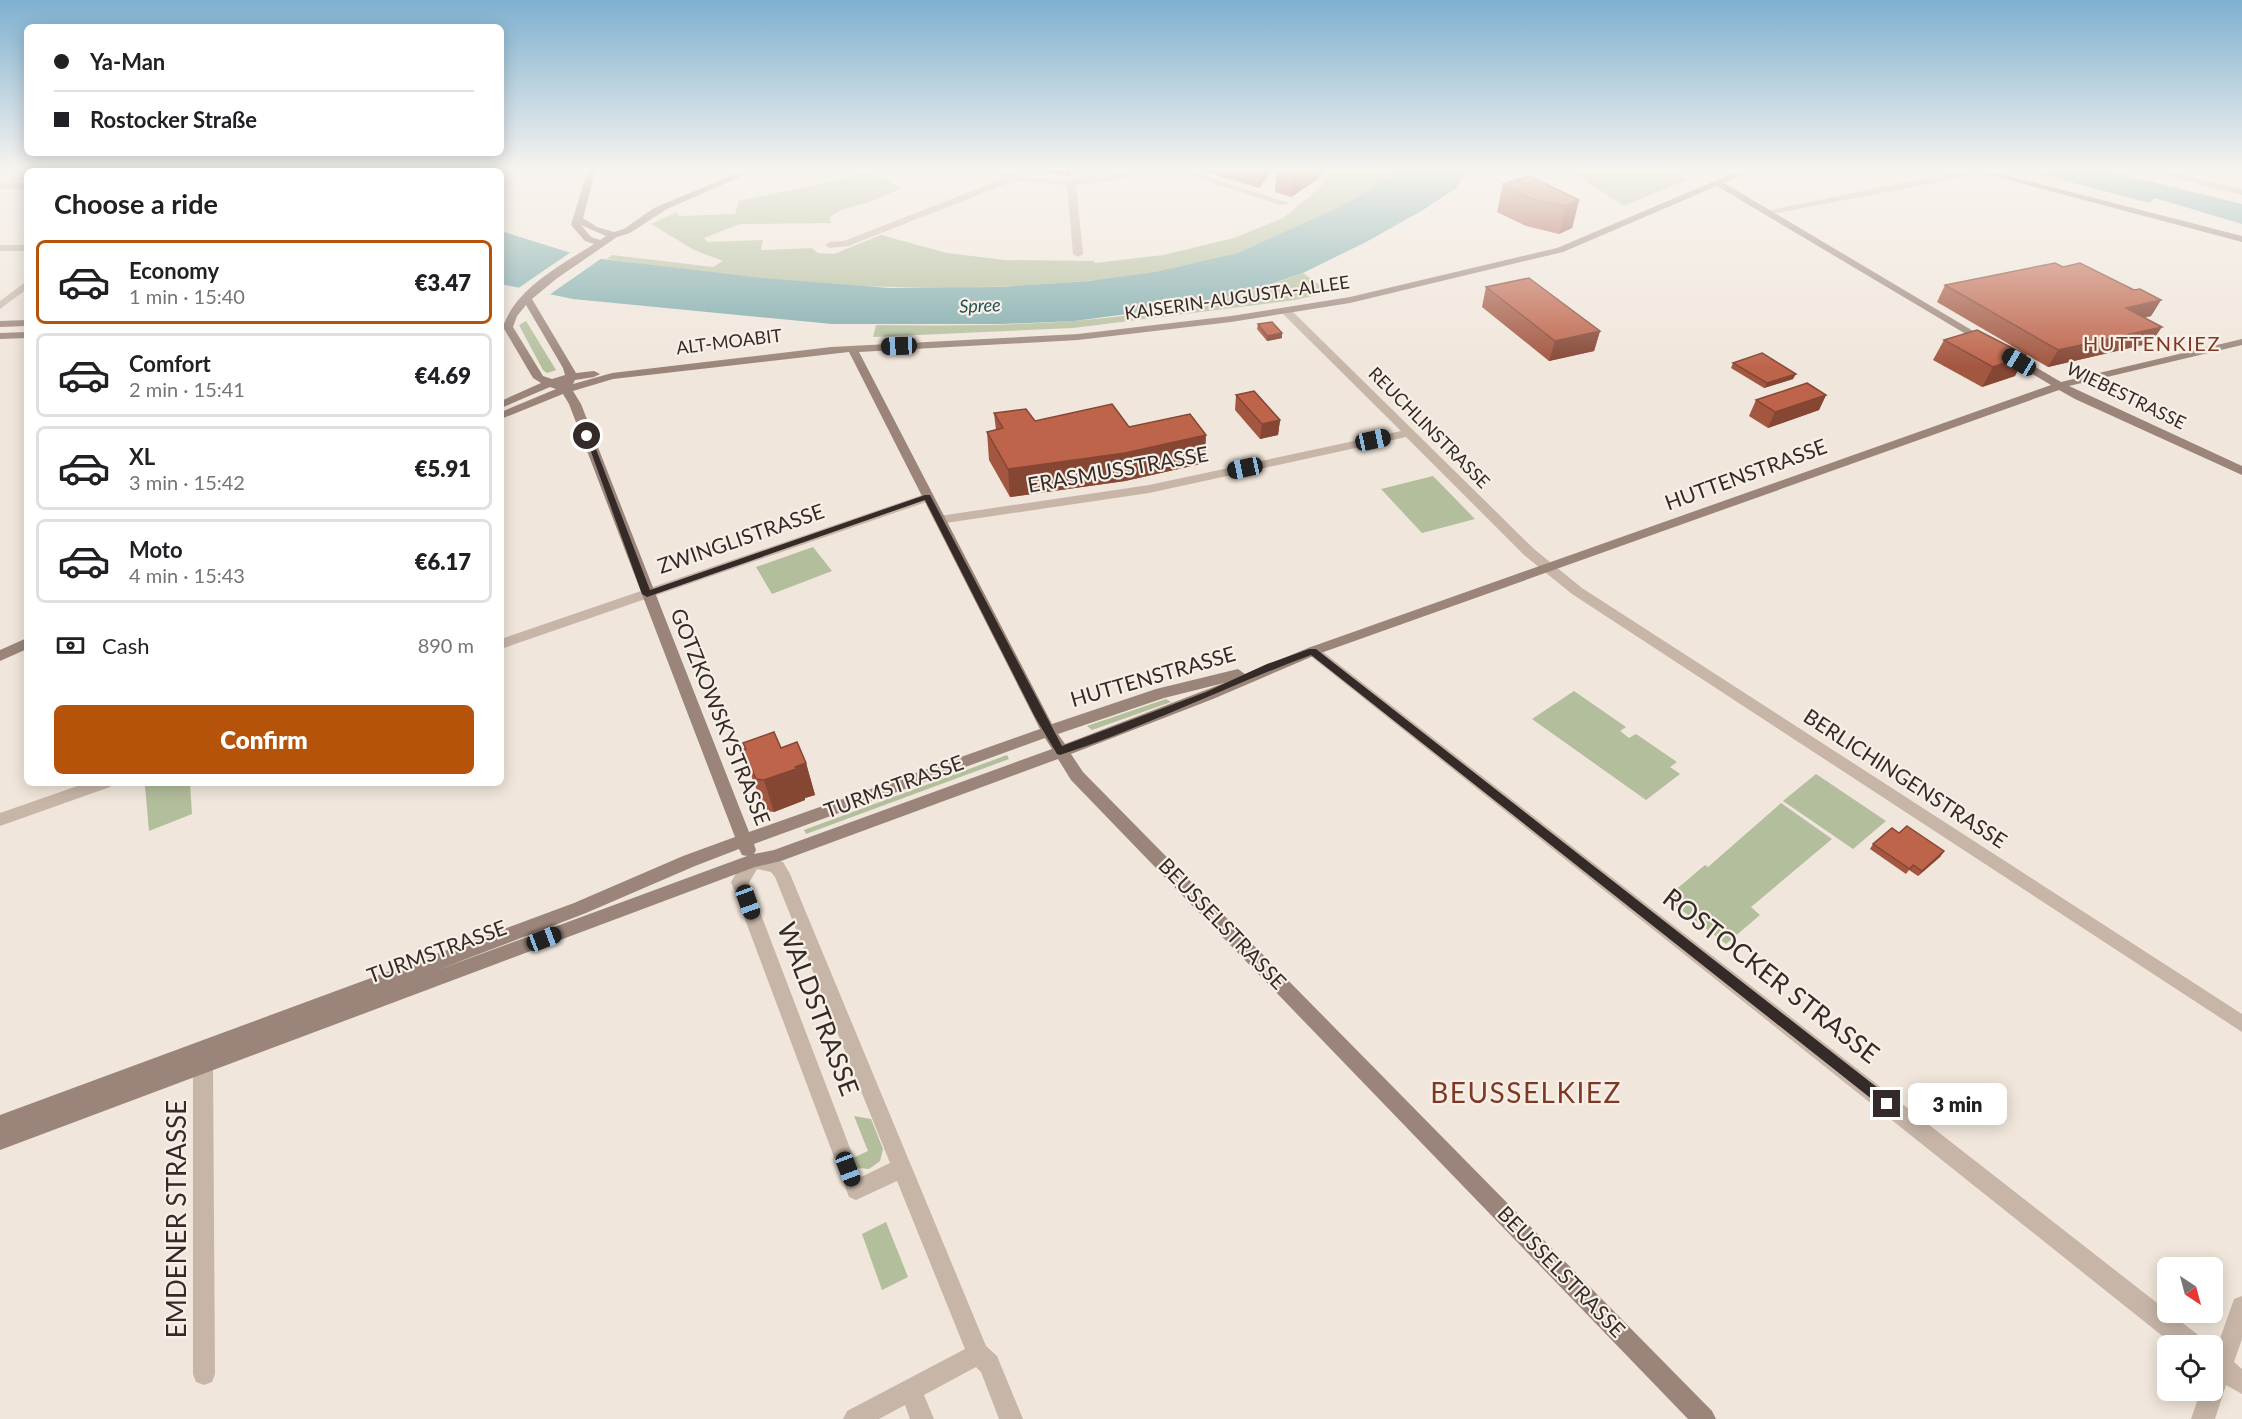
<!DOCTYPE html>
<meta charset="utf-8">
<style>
body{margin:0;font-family:Lato,sans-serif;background:#f6f6f6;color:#202124;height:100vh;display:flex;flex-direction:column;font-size:22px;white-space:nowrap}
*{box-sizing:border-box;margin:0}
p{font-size:20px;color:#757577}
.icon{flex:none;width:33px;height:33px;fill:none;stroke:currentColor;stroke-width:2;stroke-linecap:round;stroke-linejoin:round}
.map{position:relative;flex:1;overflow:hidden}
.drawer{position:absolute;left:24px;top:168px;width:480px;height:618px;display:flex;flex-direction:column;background:#fff;border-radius:9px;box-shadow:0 3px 15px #0003}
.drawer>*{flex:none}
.top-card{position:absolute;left:24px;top:24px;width:480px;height:132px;border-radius:9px;box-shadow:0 3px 15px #0003;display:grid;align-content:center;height:132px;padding:0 30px;background:#fff}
.needle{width:39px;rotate:144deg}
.controls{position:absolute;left:2157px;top:1257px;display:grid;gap:12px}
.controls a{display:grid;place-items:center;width:66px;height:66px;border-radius:9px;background:#fff;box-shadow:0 3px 15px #0003;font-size:30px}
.end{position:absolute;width:27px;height:27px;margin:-14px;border:8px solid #342b28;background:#fff;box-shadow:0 0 0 3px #fff}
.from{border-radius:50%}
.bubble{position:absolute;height:42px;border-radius:9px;background:#fff;box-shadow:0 3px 15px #0003;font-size:20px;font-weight:800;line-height:42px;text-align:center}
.car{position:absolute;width:18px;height:36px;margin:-18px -9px;border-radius:8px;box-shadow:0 0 4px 2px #0007;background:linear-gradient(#222 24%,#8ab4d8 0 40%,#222 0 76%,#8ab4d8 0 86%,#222 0)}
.top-card b{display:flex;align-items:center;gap:21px;height:57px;font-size:22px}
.top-card b+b{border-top:2px solid #e0e0e0}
.top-card i{width:15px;height:15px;background:#202124}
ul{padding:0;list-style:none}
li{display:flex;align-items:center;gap:18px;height:84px;margin:0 12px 9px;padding:0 18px;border:3px solid #e0e0e0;border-radius:9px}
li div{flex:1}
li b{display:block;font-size:22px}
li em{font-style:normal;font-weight:800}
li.on{border-color:#b45309}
li>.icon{width:54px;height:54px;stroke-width:1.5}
h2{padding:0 30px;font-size:27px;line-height:72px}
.pay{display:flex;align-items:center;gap:15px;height:66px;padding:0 30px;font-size:22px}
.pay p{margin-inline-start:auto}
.action{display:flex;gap:12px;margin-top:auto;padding:12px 30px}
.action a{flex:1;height:69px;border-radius:9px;background:#b45309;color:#fff;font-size:24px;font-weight:800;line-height:69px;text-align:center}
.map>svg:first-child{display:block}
.green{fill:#b3be9c}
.water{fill:#7caaab}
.pier{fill:#f0e6db}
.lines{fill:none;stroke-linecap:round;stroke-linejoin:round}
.street{fill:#c7b5a8;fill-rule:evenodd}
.secondary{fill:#9b857a;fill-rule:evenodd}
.wall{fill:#a35640}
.shaded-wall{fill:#854634}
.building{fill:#be644b;stroke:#854634;stroke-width:1.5}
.route{fill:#342b28}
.labels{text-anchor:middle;stroke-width:4.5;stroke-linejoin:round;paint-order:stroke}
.far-street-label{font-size:18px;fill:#342b28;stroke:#f8f0e7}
.far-water-label{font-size:18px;font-style:italic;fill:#205153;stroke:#f8f0e7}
.far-quarter-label{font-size:20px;letter-spacing:1.5px;fill:#7e3926;stroke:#f8f0e7}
.street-label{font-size:21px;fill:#342b28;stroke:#f8f0e7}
.near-street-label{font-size:26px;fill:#342b28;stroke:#f8f0e7}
.near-quarter-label{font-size:28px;letter-spacing:1.5px;fill:#7e3926;stroke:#f8f0e7}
</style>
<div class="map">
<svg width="2242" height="1419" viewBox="0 0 2242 1419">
<rect width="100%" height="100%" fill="#f0e6db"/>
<g class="green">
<path d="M1333 169H1392C1373 196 1334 211 1305 224 1283 234 1261 245 1238 253 1181 272 1119 279 1059 283 908 295 756 283 607 259L612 255 713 267 723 261 694 250 651 224 676 212 679 216 735 214 739 201 848 178 866 170 902 188 870 202 843 209 830 217 831 223 740 224 704 238 707 242 763 240 761 250 812 248 818 253 834 254 881 235 947 253 1005 260 1094 261 1095 263 1163 255 1234 238 1283 218 1319 189Z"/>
<polygon points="1568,169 1669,169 1686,180 1624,206"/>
<path d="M1303 273 1330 292 1295 300 1073 328 873 337 876 325C1018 327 1169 325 1303 273Z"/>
<polygon points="526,321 556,370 547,373 543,370 519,325"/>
<polygon points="1433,476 1475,519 1422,533 1381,489"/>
<polygon points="813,547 832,571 772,594 756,567"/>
<polygon points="1574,691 1626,727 1620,731 1629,738 1636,734 1677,762 1670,767 1680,774 1646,800 1532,719"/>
<polygon points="1166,699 1171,702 1092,730 1087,726"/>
<polygon points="1007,755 1009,759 806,834 804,830"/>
<polygon points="1816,774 1886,821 1853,849 1783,801"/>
<polygon points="153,783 190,783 192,814 149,831 145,786"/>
<polygon points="1781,803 1832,839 1751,907 1760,915 1726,944 1666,898 1705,865 1708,867"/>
<polygon points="854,1116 871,1119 883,1149 880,1161 869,1169 858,1168 851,1159 868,1151"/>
<polygon points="886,1222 908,1277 882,1290 862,1234"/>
</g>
<g class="water">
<polygon points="1392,169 1468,169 1455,189 1423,210 1366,242 1303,273 1259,288 1218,299 1135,313 1074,321 1001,324 832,324 573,299 501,284 501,231 568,252 602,259 762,278 889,288 999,287 1089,281 1156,272 1238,253 1340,207 1374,187 1386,178"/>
<polygon points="2022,169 2099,169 2242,204 2242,224 2155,198 2149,203"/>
</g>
<polygon class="pier" points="571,252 602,258 549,295 517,289"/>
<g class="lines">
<g class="street">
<rect x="327" y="169" width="8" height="2"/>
<polygon points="980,169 992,169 1033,178 1066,180 1148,169 1120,180 1076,185 1083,254 1078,257 1073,254 1067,185 1014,181 848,246 830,248 825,245 830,242 844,241 1005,178"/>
<polygon points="1169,169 1182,169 1289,203 1281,205"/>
<polygon points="1971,169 1979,170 1970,176 1766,215 1761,212"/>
<polygon points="2142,169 2156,169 2242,189 2242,195"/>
<rect x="0" y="183" width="27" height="6"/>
<rect x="0" y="245" width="27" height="6"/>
<polygon points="27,281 27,289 0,309 0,301"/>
<polygon points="1286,308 1290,309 1534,549 1582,588 2242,1014 2242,1032 1572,594 1524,555 1406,437 1149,493 939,524 933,520 939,516 1149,485 1401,431 1282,313 1281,311"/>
<polygon points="928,493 934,497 932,500 501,649 501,639"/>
<polygon points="1313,646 1318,648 2202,1338 2205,1346 2175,1346 1308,654 1306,651 1308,648"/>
<polygon points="86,783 112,783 110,787 0,826 0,813"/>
<path d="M753 854 783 862 790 874 986 1346 997 1356 1023 1419H999L981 1372 976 1367 924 1395 934 1419H910L905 1405 879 1419H843L847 1411 965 1349 897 1181 856 1200 849 1197 731 882 747 856ZM757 869 771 872 775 877 890 1163 861 1177 749 883Z"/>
<polygon points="203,1055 210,1058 213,1064 215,1374 212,1382 204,1385 196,1382 193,1374 193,1064 196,1058"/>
<polygon points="2242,1296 2242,1339 2234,1362 2242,1369 2242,1394 2226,1385 2215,1419 2191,1419 2201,1390 2212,1390 2212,1350 2216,1350 2234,1299"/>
</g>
<g class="secondary">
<path d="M588 169H596L583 218 597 227 614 232 624 229 654 208 747 169H758L667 209 630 233 617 237 556 279 532 299 576 373 594 371 600 374 594 377 575 380 573 384 612 373 831 347 1078 334 1231 316 1350 297 1557 248 1743 169H1754L1724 183 1990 341 1989 343H1981L1717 186 1563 252 1350 303 1231 322 1078 340 859 352 1052 724 1156 689 1238 669 1245 674 1308 648 2051 385 2002 356V352H2010L2061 382 2242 339V345L2069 386 2242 466V475L2075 399 2059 390 1318 654 1213 699 1071 754 1083 772 1712 1411 1716 1419H1688L1071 780 1058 759 781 861 755 867 0 1150V1115L574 903 683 856 735 837 569 404 563 394 501 419V412L556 389 550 387 501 408V401L541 383 533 378 503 327C515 289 561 265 594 244L585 241 571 225ZM581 225 606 236 600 240 591 237ZM526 305 563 368 565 375 552 379 543 376 513 327 517 316ZM849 352 1040 729 749 832 581 404 573 391 613 379ZM1224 683 1065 744 1058 734 1164 698ZM1045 738 1052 749 774 850 754 854 756 850 754 844ZM739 849 742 855 747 856 435 971 586 913 695 866Z"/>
<polygon points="1967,169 1981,169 2242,236 2242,242"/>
<polygon points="27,320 27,326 0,327 0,321"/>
<polygon points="27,332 27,338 0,339 0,333"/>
<polygon points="27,638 27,649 0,661 0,650"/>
</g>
</g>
<g class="wall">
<polygon points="1033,169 1071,169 1070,176 1033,171"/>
<polygon points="1196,169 1273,169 1259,188"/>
<polygon points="1277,169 1325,169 1318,179 1291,197 1275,192"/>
<polygon points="1503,184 1579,200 1572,228 1559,234 1526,226 1497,212"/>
<polygon points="2063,267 2161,300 2151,316 2144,318 2151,343 2048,367 1937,302 1945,285"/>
<polygon points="1486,287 1600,331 1594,351 1549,361 1482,307"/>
<polygon points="1258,324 1282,338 1267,341 1257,329"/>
<polygon points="1944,340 2015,376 1982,387 1933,360"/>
<polygon points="1733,363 1793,379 1764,388 1731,368"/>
<polygon points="1236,395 1280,420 1278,435 1260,439 1235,410"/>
<polygon points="1826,395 1819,410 1768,428 1749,416 1756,400"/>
<polygon points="994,413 1035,421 1129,427 1205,463 1125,481 1010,497 989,460 987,432 996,430"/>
<polygon points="743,743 781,748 806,763 815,795 805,798 805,800 774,812 766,811 753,781 743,749 745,749"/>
<polygon points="1899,833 1944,851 1940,857 1918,876 1909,870 1906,874 1870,849 1873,844"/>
</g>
<g class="shaded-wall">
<polygon points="1091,169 1120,169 1091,174"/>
<polygon points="1261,169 1273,169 1259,188"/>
<polygon points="1295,169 1325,169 1318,179 1291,197 1294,170"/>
<polygon points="1579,200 1572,228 1559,234 1566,206"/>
<polygon points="2161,300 2151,316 2115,325 2126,308"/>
<polygon points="2162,327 2151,343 2048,367 2058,350"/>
<polygon points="1600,331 1594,351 1549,361 1555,341"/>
<polygon points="1282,333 1282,338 1267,341 1267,336"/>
<polygon points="2026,355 2015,376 1982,387 1993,367"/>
<polygon points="1796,374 1793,379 1764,388 1767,383"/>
<polygon points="1826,395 1819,410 1768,428 1775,412"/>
<polygon points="1280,420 1278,435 1260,439 1262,424"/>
<polygon points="1206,435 1205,463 1125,481 1010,497 1008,469"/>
<polygon points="806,763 815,795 805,798 805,800 774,812 764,780"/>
<polygon points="1944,851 1940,857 1918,876 1922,871"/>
</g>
<g class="building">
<polygon points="1530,176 1579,200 1566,206 1532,199 1503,184"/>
<polygon points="2055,263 2063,267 2080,263 2134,290 2140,289 2161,300 2126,308 2162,327 2058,350 1945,285"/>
<polygon points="1529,278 1600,331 1555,341 1486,287"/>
<polygon points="1272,322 1282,333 1267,336 1258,324"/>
<polygon points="1977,330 2026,355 1993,367 1944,340"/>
<polygon points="1762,353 1796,374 1767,383 1733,363"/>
<polygon points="1807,383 1826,395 1775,412 1756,400"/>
<polygon points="1254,391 1280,420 1262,424 1236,395"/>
<polygon points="1112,404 1129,427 1190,414 1206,435 1125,453 1008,469 987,432 1003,428 994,413 1026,409 1035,421"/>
<polygon points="774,732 781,748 797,742 806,763 795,767 796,769 764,780 756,779 743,749 746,749 743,743"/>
<polygon points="1907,826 1944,851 1922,871 1913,865 1910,869 1873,844 1892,828 1899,833"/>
</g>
<linearGradient id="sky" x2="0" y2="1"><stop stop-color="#7db0d0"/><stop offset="0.46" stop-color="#f8f4ef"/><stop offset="1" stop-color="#f8f4ef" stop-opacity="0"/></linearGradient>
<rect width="2242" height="368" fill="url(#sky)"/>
<path class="route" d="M585 435 591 436 650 590 925 495H930L1062 746 1206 692 1267 664 1309 649H1316L1892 1099 1894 1104 1892 1108H1883L1311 655C1227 686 1146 727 1060 755L1057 754 1035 717 925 500 647 597 642 594Z"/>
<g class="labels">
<g class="far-street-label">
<text transform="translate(1237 298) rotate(-8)" y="6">KAISERIN-AUGUSTA-ALLEE</text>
<text transform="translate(729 342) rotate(-7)" y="6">ALT-MOABIT</text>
<text transform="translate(2126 396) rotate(26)" y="6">WIEBESTRASSE</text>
<text transform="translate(1429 428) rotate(45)" y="6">REUCHLINSTRASSE</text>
</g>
<g class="far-water-label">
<text transform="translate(980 306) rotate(-2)" y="6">Spree</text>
</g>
<g class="far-quarter-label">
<text x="2152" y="351">HUTTENKIEZ</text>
</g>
<g class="street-label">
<text transform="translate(1118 470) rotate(-10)" y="7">ERASMUSSTRASSE</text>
<text transform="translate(1746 475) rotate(-20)" y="7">HUTTENSTRASSE</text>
<text transform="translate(741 539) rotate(-19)" y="7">ZWINGLISTRASSE</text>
<text transform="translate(1153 677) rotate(-16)" y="7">HUTTENSTRASSE</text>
<text transform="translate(720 717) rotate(68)" y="7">GOTZKOWSKYSTRASSE</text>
<text transform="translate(1905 779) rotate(33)" y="7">BERLICHINGENSTRASSE</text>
<text transform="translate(894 787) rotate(-20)" y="7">TURMSTRASSE</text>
<text transform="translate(1222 924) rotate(46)" y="7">BEUSSELSTRASSE</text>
<text transform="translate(437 952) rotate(-20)" y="7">TURMSTRASSE</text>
<text transform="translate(1561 1272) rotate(46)" y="7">BEUSSELSTRASSE</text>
</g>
<g class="near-street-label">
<text transform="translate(1771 976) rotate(38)" y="9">ROSTOCKER STRASSE</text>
<text transform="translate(818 1009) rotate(69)" y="9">WALDSTRASSE</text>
<text transform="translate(177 1219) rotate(-90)" y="9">EMDENER STRASSE</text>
</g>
<g class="near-quarter-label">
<text x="1526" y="1103">BEUSSELKIEZ</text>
</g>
</g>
</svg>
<div class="controls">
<a><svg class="needle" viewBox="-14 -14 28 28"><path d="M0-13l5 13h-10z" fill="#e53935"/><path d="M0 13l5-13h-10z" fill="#757577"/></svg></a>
<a><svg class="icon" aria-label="locate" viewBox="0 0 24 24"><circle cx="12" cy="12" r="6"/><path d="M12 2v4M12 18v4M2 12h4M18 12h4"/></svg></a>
</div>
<i class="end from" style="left:587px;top:436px"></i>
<i class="end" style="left:1887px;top:1104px"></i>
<div class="bubble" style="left:1908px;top:1083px;width:99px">3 min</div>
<i class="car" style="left:899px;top:346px;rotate:268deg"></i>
<i class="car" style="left:2019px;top:362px;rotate:301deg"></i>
<i class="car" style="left:1373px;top:440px;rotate:78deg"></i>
<i class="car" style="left:1245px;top:468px;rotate:258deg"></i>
<i class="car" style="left:748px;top:902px;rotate:160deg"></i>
<i class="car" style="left:544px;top:939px;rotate:69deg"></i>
<i class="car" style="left:848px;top:1169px;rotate:159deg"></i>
<div class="top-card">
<b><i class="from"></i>Ya-Man</b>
<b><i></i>Rostocker Straße</b>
</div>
<section class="drawer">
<h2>Choose a ride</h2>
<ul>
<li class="on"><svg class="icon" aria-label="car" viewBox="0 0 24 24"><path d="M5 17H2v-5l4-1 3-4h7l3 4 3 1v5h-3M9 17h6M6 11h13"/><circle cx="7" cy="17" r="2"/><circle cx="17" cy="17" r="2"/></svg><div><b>Economy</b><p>1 min · 15:40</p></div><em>€3.47</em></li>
<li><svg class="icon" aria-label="car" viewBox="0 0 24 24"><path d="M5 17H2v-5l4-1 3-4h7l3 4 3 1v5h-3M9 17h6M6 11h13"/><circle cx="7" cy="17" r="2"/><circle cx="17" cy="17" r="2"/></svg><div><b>Comfort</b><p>2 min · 15:41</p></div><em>€4.69</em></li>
<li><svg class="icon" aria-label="car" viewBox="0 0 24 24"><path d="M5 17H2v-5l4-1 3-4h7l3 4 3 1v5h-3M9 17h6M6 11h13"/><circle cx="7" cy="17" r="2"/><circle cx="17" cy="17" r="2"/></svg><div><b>XL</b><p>3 min · 15:42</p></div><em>€5.91</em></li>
<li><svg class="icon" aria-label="car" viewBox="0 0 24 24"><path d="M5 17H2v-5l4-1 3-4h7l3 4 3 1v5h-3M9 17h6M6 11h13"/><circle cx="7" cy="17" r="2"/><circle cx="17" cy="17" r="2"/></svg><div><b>Moto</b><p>4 min · 15:43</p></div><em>€6.17</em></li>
</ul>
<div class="pay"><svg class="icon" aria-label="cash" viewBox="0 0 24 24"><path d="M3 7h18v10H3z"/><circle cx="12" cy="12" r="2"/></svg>Cash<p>890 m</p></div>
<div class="action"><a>Confirm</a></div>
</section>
</div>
